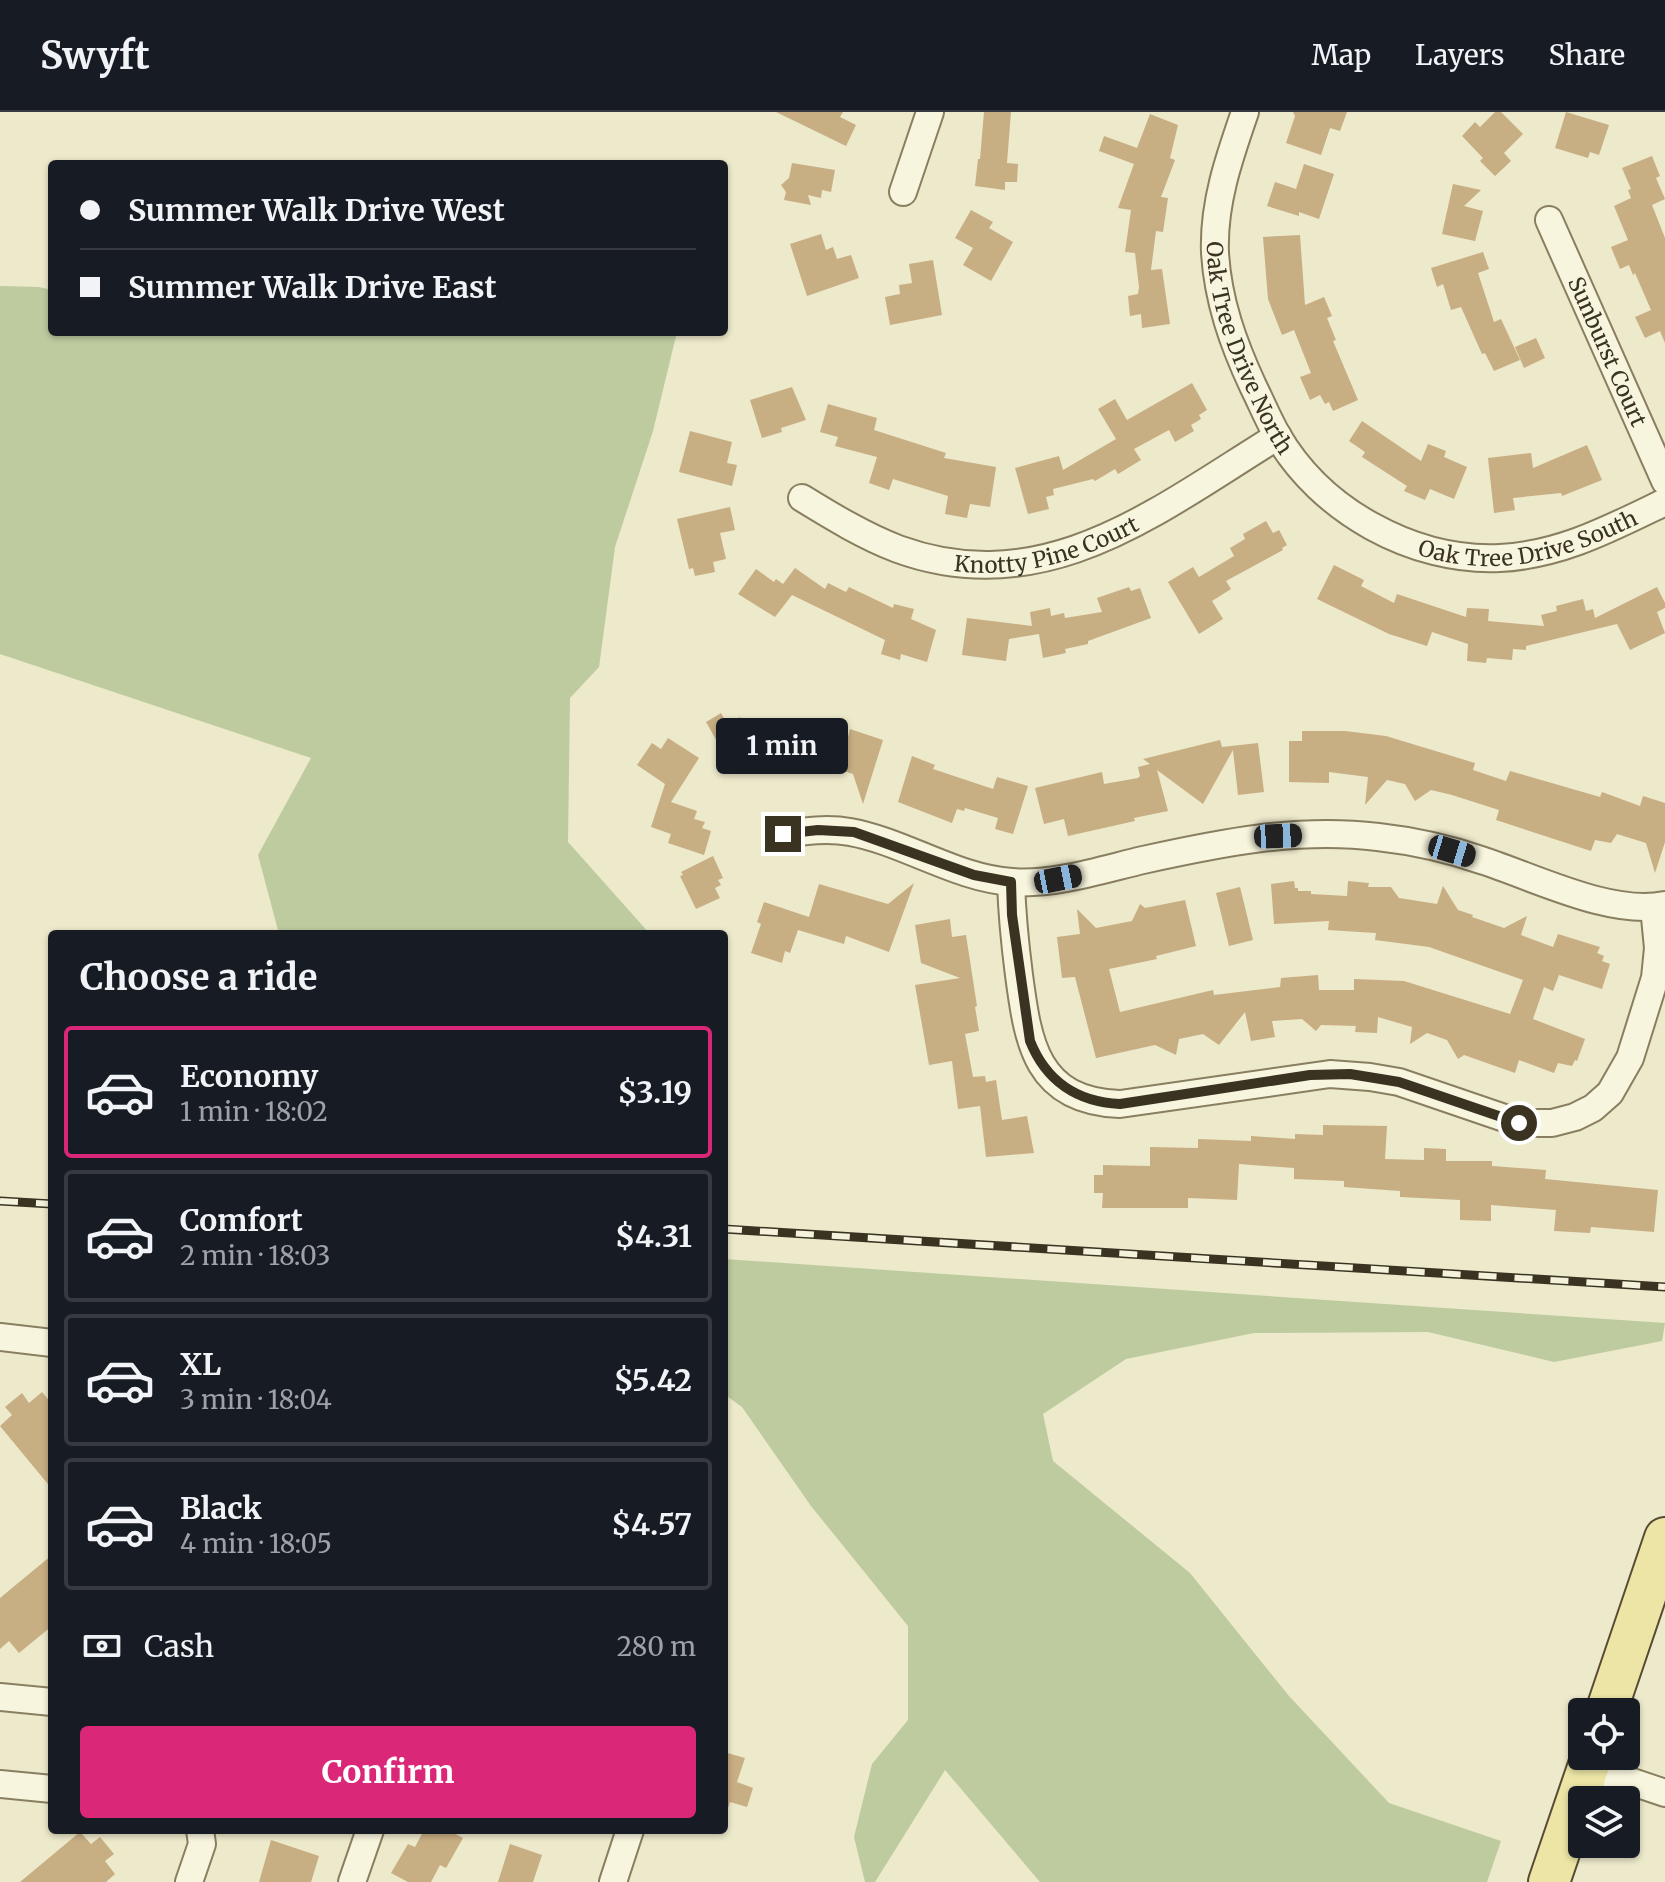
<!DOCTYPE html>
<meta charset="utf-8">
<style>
body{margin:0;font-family:Merriweather,serif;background:#20242c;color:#f1f3f6;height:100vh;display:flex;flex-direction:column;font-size:30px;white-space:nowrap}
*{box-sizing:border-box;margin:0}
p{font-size:26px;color:#9ea1a6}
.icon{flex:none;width:44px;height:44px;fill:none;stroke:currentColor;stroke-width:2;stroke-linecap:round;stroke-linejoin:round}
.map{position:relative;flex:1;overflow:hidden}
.drawer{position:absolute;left:48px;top:818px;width:680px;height:904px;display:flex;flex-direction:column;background:#171b24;border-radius:8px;box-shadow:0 2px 6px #0004}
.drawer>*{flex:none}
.top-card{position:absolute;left:48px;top:48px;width:680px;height:176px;border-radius:8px;box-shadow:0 2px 6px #0004;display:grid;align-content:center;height:176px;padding:0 32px;background:#171b24}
.buttons{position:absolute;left:1568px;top:1586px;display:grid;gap:16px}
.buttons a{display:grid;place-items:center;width:72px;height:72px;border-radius:8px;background:#171b24;box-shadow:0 2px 6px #0004;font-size:40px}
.end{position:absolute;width:36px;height:36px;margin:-18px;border:10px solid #3a3322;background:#fff;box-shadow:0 0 0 4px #fff}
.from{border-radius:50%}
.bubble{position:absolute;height:56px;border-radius:8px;background:#171b24;box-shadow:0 2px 6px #0004;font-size:26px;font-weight:700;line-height:56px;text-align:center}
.car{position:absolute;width:24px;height:48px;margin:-24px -12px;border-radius:10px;box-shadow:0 0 6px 2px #0007;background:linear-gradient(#222 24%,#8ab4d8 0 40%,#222 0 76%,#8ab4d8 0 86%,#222 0)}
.top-card b{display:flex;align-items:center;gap:28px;height:76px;font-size:30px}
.top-card b+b{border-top:2px solid #363941}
.top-card i{width:20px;height:20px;background:#f1f3f6}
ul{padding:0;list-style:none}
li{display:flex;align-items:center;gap:24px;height:132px;margin:0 16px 12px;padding:0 16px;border:4px solid #363941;border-radius:8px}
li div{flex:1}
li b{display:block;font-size:30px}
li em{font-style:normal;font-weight:700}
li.selected{border-color:#db2777}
li>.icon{width:72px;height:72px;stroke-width:1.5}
h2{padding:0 32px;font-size:36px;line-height:96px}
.pay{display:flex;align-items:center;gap:20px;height:88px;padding:0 32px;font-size:30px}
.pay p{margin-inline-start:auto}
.primary-button{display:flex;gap:16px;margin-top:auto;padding:16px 32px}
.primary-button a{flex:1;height:92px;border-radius:8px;background:#db2777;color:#fff;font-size:32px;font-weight:700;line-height:92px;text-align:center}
header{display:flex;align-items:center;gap:48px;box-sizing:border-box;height:112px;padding:0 40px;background:#171b24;border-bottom:2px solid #363941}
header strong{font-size:38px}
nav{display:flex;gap:44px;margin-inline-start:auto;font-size:28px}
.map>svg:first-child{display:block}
.green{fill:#bdcb9f}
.building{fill:#c8ae83}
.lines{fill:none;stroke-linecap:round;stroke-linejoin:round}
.street-casing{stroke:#897e60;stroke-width:30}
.primary-casing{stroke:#574b33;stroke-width:44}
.street{stroke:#f8f5de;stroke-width:26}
.primary{stroke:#ece5a6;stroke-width:40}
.rail-casing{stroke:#3a3322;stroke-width:9}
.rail{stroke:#f4f2da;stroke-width:6;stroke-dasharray:18;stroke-linecap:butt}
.route{stroke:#3a3322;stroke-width:10}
.labels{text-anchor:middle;stroke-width:8;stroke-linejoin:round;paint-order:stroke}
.street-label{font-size:22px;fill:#3a3322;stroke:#f4f2da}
</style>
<header>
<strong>Swyft</strong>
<nav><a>Map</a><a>Layers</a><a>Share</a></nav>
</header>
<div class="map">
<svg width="1665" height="1770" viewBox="0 0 1665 1770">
<rect width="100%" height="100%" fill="#ede9cb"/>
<g class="green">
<polygon points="0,174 39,175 52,178 52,220 677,220 653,319 615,435 599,555 570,586 568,730 650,822 279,822 258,743 311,646 0,542"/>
<polygon points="724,1147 1665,1211 1662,1229 1554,1250 1428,1220 1254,1221 1126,1247 1043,1302 1053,1349 1190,1461 1289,1584 1389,1691 1501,1729 1487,1770 1040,1770 945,1658 875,1770 865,1770 854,1725 872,1652 908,1608 908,1514 811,1394 742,1295 724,1282"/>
</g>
<g class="building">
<polygon points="776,0 843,0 840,5 856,13 846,34"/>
<polygon points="984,0 1011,0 1007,51 1018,52 1017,70 1005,70 1005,78 975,74 978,47 980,47"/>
<polygon points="1293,0 1347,0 1340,19 1330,16 1321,43 1286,31 1295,4"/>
<polygon points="1495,0 1501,0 1523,22 1504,41 1511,49 1495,64 1480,49 1483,46 1462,24 1475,10 1480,15"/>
<polygon points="1566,0 1609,13 1599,43 1590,40 1588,46 1555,36"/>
<polygon points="1150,2 1178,13 1170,46 1175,48 1161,85 1168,86 1163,120 1156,119 1151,158 1162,157 1170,212 1142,216 1141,202 1130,204 1128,184 1138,182 1139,175 1135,141 1125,140 1131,98 1118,96 1134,52 1099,39 1104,24 1137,36"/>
<polygon points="1652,44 1660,64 1656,66 1665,87 1652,93 1665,126 1665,231 1660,219 1645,226 1635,205 1651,198 1635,161 1633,163 1629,153 1620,157 1611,135 1628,128 1614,94 1631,86 1628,78 1631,77 1622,56"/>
<polygon points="792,51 835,58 831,80 822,78 821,86 808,83 811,93 784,88 786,80 781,73 789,66"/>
<polygon points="1304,52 1334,62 1319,107 1299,100 1299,104 1267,94 1275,70 1296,77"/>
<polygon points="1453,72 1481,78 1464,94 1483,99 1475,129 1442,122"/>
<polygon points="971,98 993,110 989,116 1013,130 991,169 963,153 973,136 955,126"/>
<polygon points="821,122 826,138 833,135 837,147 851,143 859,166 807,184 790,132"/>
<polygon points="1300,123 1305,193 1324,185 1332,204 1327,206 1336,228 1333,229 1358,288 1333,299 1329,290 1325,292 1320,283 1310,288 1300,265 1311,261 1294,218 1282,223 1268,187 1263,125"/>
<polygon points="1483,140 1489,157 1478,161 1494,210 1501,207 1520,248 1494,259 1485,241 1482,242 1461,195 1451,198 1443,172 1437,175 1431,156"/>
<polygon points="933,148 942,203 890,213 885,185 900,182 899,173 912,171 909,152"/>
<polygon points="1536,226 1545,246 1524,256 1515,235"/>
<polygon points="1192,271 1207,298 1199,303 1201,307 1191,313 1194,319 1175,330 1169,318 1134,337 1141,348 1118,362 1115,357 1095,369 1093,367 1053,377 1054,383 1046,385 1049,397 1028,402 1015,356 1059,344 1063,358 1116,327 1098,297 1115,287 1127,308"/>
<polygon points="792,275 806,308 781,316 782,320 762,326 750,288"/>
<polygon points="828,292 877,306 874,318 946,341 944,346 996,355 990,395 970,392 967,406 945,402 948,384 893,367 889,378 869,371 877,345 835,334 838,325 820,320"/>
<polygon points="1362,309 1421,349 1428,332 1446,339 1444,345 1467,355 1454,387 1430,377 1425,388 1404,379 1407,374 1362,345 1365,340 1349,329"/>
<polygon points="690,319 732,330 727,351 737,353 732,374 679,360"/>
<polygon points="1587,333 1602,368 1562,384 1561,381 1513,386 1515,398 1494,401 1488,346 1531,341 1533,356"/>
<polygon points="730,395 735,418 720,421 726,447 713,450 715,460 695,464 693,456 689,457 677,407"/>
<polygon points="1266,409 1273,421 1279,418 1287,433 1282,436 1283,438 1226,469 1231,477 1212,489 1223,507 1199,522 1168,470 1193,455 1199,465 1234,444 1230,436 1245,427 1243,422"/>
<polygon points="1334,453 1364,468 1361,474 1394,491 1397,482 1466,505 1467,496 1489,497 1488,509 1544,514 1541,503 1557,499 1556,494 1583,487 1586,499 1593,497 1595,506 1657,475 1665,491 1665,496 1657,500 1665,521 1630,538 1617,512 1526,534 1526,538 1513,537 1512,548 1487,546 1486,551 1467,549 1468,532 1432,520 1427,534 1389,522 1317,487"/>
<polygon points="795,456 825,477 828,471 846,480 849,475 893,496 894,492 914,497 911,507 936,518 927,550 901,542 900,548 881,542 885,528 792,483 775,505 738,482 756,457 774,470 776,467 783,472"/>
<polygon points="1129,475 1131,479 1140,476 1151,506 1088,529 1088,532 1065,537 1066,541 1043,546 1039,522 1009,527 1006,549 962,543 967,506 1032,514 1030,500 1050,496 1051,504 1064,501 1065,506 1102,500 1097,486"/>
<polygon points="721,601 727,612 740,605 760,640 732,656 706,610"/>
<polygon points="794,606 848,625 850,617 883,628 863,692 853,662 808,647 806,653 792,648 789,655 765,647 772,627 779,629 783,616 790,619"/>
<polygon points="1302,619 1345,619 1386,624 1475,651 1473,658 1506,669 1510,659 1600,685 1602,680 1640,694 1643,684 1665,691 1665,730 1655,761 1646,731 1617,722 1611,731 1595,728 1591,739 1496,708 1499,698 1452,683 1431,678 1415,689 1405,672 1387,668 1365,693 1368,665 1329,660 1329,671 1289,670 1289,629 1302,629"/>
<polygon points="668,626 699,646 671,690 697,699 694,707 705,710 702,716 711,719 704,743 668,731 671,722 651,715 665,672 637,653 652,631 661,637"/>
<polygon points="1220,628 1222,635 1258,631 1264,680 1238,683 1233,638 1203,692 1157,658 1168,699 1134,706 1135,709 1068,724 1064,707 1044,712 1035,676 1102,660 1104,672 1138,666 1140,664 1138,655 1150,652 1143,647"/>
<polygon points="912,644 935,653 933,657 993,677 997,665 1028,674 1013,722 995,717 998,706 965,696 964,699 957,697 952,711 898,690"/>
<polygon points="713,744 723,766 718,768 721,773 715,776 720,786 696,797 680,764 683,763 681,760"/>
<polygon points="1294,769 1295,776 1298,776 1298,779 1311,779 1311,782 1347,784 1348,769 1369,771 1368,775 1391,775 1399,786 1437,792 1443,774 1458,798 1473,803 1472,805 1504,816 1527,804 1521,823 1553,835 1558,822 1600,835 1597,841 1604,844 1602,849 1610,852 1602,877 1559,863 1553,879 1544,875 1533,907 1585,927 1577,949 1575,948 1572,954 1558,951 1554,961 1519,948 1515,961 1464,943 1458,947 1447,928 1427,921 1410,932 1412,915 1378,905 1377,921 1355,920 1356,914 1321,913 1316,919 1302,907 1272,909 1275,925 1251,929 1245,900 1219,933 1203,922 1179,927 1176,943 1155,933 1096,946 1075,865 1062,866 1057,825 1080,822 1077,797 1096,816 1132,809 1140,792 1145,796 1185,788 1196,834 1156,844 1157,847 1109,857 1120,900 1213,878 1214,883 1280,875 1281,866 1318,863 1319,878 1354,878 1354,867 1404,869 1510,902 1523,868 1429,835 1375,828 1376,821 1328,818 1329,809 1274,812 1271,772"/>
<polygon points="914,771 889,840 846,824 844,832 798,818 790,841 785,839 782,851 751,841 761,812 757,810 764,790 809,805 819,772 888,792"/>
<polygon points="1240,775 1253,828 1229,834 1216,781"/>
<polygon points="950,807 952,825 966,823 977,894 975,895 979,919 965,922 973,965 985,964 986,970 996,968 1002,1008 1027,1004 1034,1041 986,1045 980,994 958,997 952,949 929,953 915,873 960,866 921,851 915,813"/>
<polygon points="1323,1013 1387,1014 1385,1047 1424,1048 1424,1036 1446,1037 1446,1049 1492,1049 1492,1054 1546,1058 1545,1067 1658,1078 1654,1120 1591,1115 1590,1121 1554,1119 1556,1098 1491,1093 1491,1109 1460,1108 1460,1088 1400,1085 1400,1079 1344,1075 1344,1069 1294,1067 1294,1056 1239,1052 1237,1088 1188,1086 1188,1096 1102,1096 1103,1081 1094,1081 1094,1063 1103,1063 1103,1053 1150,1054 1150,1035 1198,1036 1198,1027 1251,1029 1251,1024 1295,1027 1295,1022 1323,1023"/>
<polygon points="42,1280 52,1292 52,1377 0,1314 12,1303 5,1295 22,1281 29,1291"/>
<polygon points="52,1443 52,1514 19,1541 9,1529 0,1537 0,1486"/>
<polygon points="724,1640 745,1646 737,1670 753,1676 747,1695 730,1690 727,1699 724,1698"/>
<polygon points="424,1718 448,1718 463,1726 446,1756 440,1753 431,1770 408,1770 391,1761 408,1732 415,1735"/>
<polygon points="80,1720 91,1732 100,1725 114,1742 105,1749 115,1762 106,1770 20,1770"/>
<polygon points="271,1728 319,1744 311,1770 259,1770"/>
<polygon points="510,1732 542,1743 533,1770 498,1770"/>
</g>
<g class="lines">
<defs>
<g id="street">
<path id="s1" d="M1245 0C1229 46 1213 92 1215 141 1218 189 1233 231 1253 274 1261 290 1268 307 1277 323 1321 399 1413 450 1500 446 1561 443 1611 416 1665 390"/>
<polyline points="903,80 930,0"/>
<path id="s2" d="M1549 108 1665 369"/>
<path id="s3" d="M802 386C833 405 864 424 898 437 1046 491 1159 397 1278 324"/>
<path d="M783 722C805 719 828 716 850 720 905 730 955 766 1012 770 1055 773 1101 758 1143 748 1220 731 1298 715 1378 725 1414 729 1450 737 1484 749 1536 766 1611 804 1665 793"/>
<path d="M1011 770C1012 802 1015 832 1019 863 1028 931 1036 989 1120 992L1330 962 1370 965 1399 970 1519 1011H1552L1575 1005 1593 996 1610 981 1630 946 1655 866 1658 836 1654 795"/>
<polyline points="0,1225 52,1231"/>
<polyline points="0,1585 52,1590"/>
<polyline points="1588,1655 1665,1681"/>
<polyline points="0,1672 52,1677"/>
<polyline points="189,1770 202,1732 200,1718"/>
<polyline points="352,1770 370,1718"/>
<polyline points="613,1770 630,1718"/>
</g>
<g id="primary">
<polyline points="1606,1600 1665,1426"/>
<polyline points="1549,1770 1592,1644"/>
</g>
</defs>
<use href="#street" class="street-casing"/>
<use href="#primary" class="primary-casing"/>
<use href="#street" class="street"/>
<use href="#primary" class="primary"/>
<defs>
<g id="rail">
<polyline points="0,1089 52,1092"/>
<polyline points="724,1117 1665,1175"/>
</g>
</defs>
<use href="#rail" class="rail-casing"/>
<use href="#rail" class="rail"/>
</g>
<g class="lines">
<path class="route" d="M783 722 818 718 854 720 974 763 1011 770 1012 803 1030 929C1046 969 1077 990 1120 992L1310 963 1350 962 1399 970 1519 1011"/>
</g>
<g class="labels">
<g class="street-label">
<text dy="8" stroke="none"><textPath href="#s1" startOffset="246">Oak Tree Drive North</textPath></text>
<text dy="8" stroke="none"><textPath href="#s2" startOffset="144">Sunburst Court</textPath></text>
<text dy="8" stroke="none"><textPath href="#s1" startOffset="636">Oak Tree Drive South</textPath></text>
<text dy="8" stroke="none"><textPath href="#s3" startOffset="262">Knotty Pine Court</textPath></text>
</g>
</g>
</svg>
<div class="buttons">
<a><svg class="icon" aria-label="locate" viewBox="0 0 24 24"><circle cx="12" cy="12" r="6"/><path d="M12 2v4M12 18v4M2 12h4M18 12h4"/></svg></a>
<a><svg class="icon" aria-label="layers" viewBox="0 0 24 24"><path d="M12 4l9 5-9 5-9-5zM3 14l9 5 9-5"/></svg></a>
</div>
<i class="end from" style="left:1519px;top:1011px"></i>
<i class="end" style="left:783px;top:722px"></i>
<div class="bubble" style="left:716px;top:606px;width:132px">1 min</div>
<i class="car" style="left:1278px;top:724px;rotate:88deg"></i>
<i class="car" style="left:1452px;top:739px;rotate:107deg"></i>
<i class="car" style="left:1058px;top:767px;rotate:79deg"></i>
<div class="top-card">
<b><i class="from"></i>Summer Walk Drive West</b>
<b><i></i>Summer Walk Drive East</b>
</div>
<section class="drawer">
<h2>Choose a ride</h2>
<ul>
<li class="selected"><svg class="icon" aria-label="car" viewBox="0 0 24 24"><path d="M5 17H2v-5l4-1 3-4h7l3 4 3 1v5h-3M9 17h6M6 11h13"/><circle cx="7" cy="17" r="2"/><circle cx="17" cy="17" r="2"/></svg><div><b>Economy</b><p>1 min · 18:02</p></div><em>$3.19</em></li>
<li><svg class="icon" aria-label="car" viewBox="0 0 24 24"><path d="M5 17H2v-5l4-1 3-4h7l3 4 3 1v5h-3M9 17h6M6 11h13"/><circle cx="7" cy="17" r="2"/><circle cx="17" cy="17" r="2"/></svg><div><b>Comfort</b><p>2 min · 18:03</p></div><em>$4.31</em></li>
<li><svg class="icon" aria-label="car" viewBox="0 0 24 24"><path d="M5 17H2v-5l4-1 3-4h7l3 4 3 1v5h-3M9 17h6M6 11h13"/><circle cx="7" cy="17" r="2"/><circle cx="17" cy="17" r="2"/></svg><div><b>XL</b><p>3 min · 18:04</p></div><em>$5.42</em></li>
<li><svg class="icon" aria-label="car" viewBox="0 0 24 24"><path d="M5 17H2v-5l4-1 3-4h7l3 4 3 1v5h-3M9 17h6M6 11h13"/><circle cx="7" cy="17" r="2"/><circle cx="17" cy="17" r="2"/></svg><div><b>Black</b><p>4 min · 18:05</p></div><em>$4.57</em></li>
</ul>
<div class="pay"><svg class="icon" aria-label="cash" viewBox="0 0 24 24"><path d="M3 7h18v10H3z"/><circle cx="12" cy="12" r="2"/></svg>Cash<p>280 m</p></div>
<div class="primary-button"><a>Confirm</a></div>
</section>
</div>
